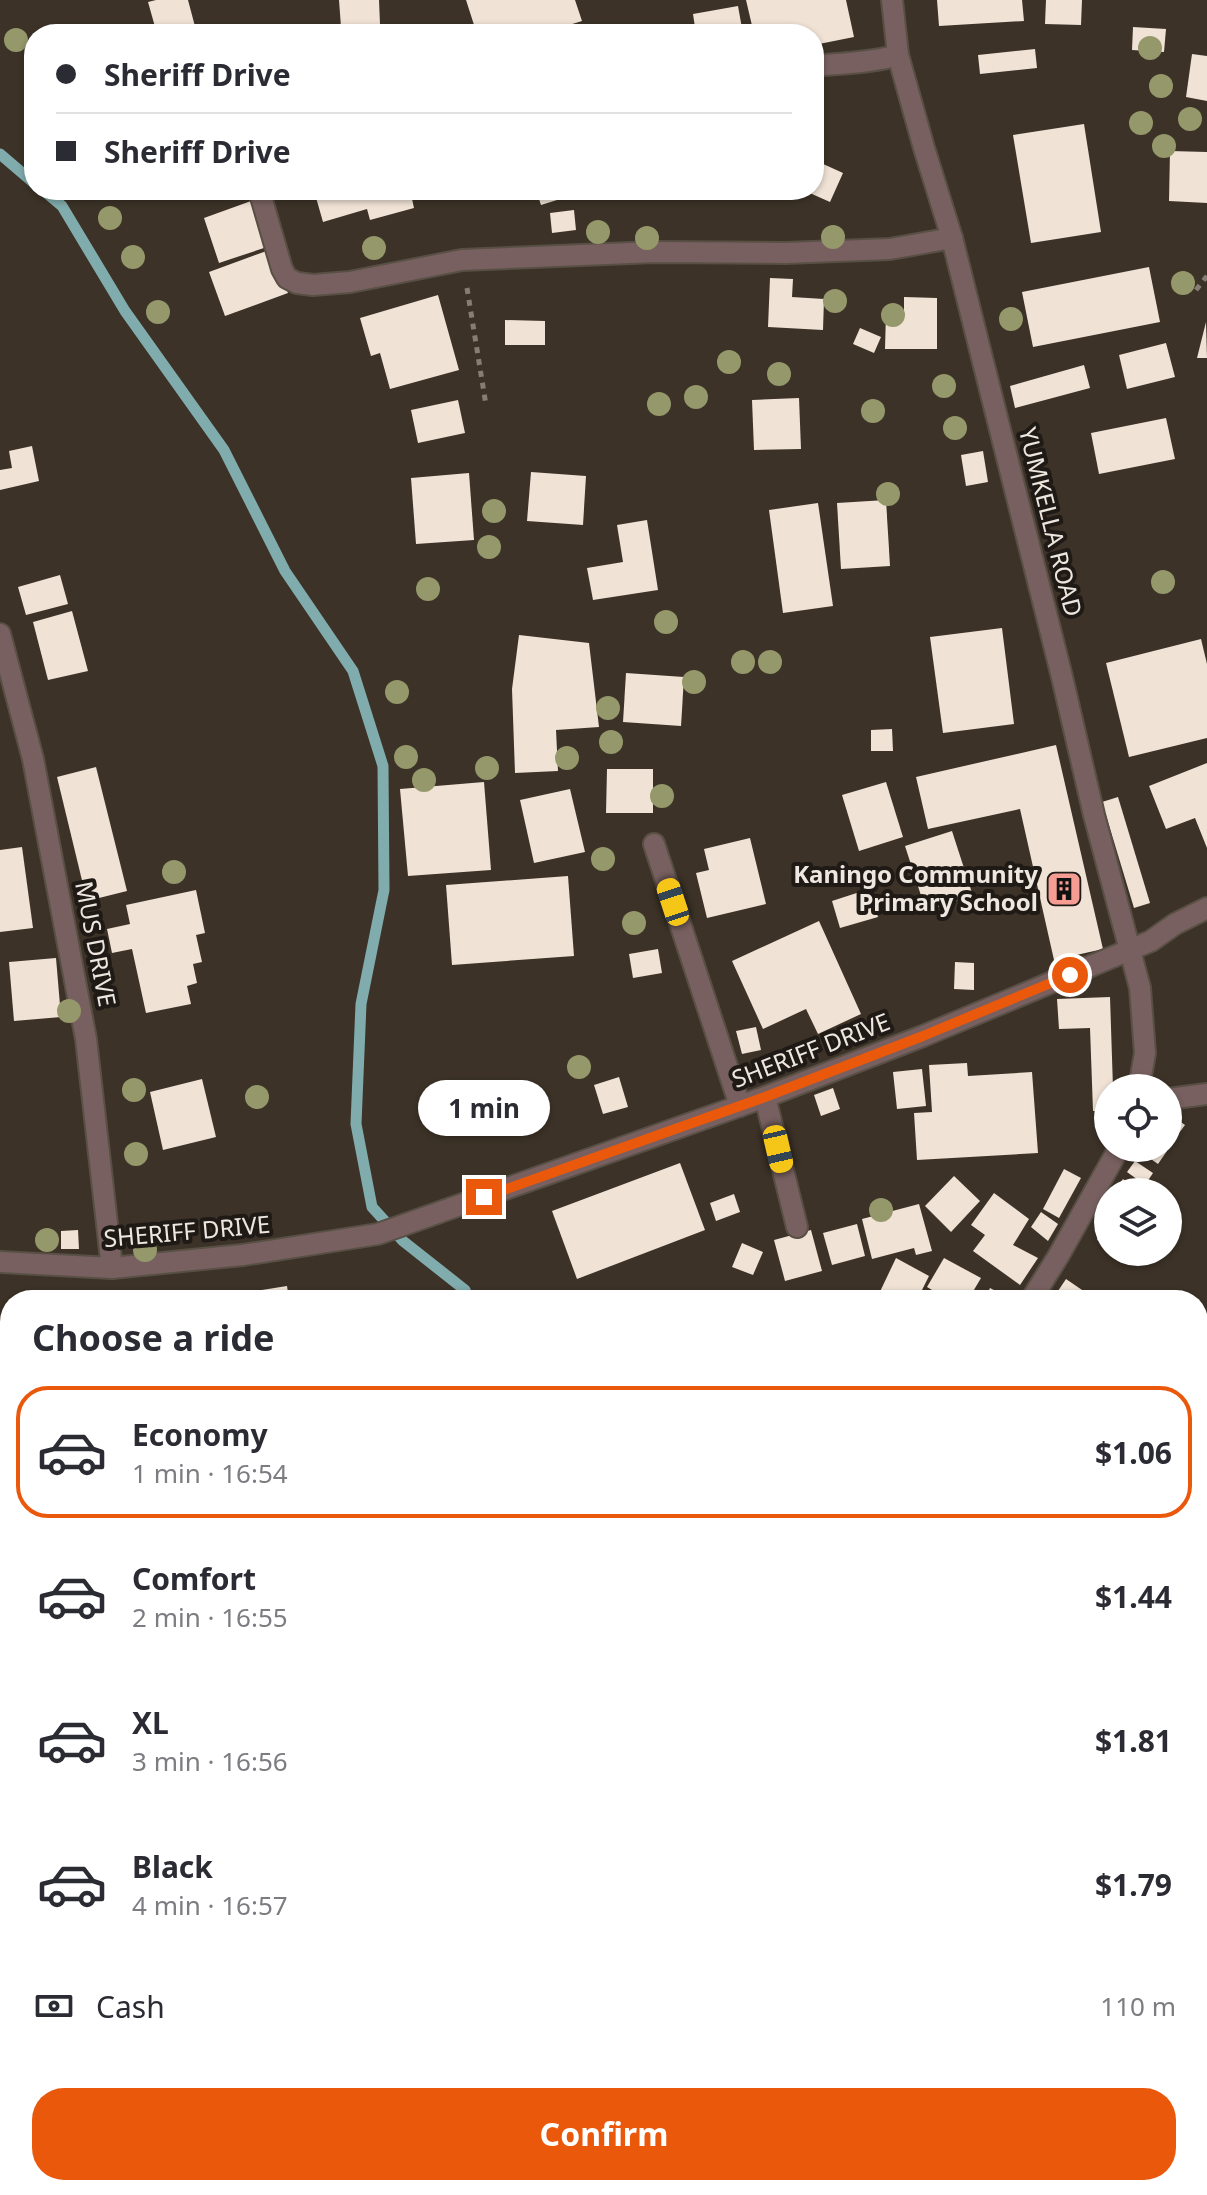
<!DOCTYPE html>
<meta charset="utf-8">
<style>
body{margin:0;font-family:"Noto Sans",sans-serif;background:#f2f2f3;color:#2b2b33;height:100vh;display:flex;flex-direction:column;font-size:30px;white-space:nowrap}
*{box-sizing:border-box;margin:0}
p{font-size:26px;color:#7c7c81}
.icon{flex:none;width:44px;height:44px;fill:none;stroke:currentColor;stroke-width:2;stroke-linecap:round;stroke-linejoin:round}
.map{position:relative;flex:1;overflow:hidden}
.details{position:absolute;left:0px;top:1290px;width:1208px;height:906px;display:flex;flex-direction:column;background:#fff;border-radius:32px 32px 0 0;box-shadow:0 2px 6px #0004}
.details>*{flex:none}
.banner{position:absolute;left:24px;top:24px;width:800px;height:176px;border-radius:32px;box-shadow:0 2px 6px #0004;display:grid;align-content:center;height:176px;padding:0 32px;background:#fff}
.buttons{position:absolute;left:1094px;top:1074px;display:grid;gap:16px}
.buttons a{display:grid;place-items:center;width:88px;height:88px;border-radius:50%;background:#fff;box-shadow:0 2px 6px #0004;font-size:40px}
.end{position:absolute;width:36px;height:36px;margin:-18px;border:10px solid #ea580c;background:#fff;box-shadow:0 0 0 4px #fff}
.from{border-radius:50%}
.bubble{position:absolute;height:56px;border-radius:28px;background:#fff;box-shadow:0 2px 6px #0004;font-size:26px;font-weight:700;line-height:56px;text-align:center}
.car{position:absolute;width:24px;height:48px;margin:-24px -12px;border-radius:10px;box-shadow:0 0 6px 2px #0007;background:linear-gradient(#f5c518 24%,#345 0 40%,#f5c518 0 76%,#345 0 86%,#f5c518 0)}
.banner b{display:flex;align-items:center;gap:28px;height:76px;font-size:30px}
.banner b+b{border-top:2px solid #e1e1e2}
.banner i{width:20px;height:20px;background:#2b2b33}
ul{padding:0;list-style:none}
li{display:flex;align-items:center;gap:24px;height:132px;margin:0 16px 12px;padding:0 16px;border:4px solid transparent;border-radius:32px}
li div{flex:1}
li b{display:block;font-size:30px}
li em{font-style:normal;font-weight:700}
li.selected{border-color:#ea580c}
li>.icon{width:72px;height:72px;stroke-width:1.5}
h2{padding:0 32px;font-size:36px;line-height:96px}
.pay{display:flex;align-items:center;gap:20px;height:88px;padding:0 32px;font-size:30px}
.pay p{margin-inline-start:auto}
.action{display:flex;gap:16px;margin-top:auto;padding:16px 32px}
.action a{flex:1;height:92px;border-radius:32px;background:#ea580c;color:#fff;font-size:32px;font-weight:700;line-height:92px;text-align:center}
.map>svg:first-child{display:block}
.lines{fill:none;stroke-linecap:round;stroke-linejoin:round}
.stream{stroke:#80acad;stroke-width:11}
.building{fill:#f0e2d5}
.lane-casing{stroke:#584f45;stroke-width:24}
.street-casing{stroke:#584f45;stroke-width:24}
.path{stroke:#867e74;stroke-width:5;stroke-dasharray:6 6;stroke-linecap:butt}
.lane{stroke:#786060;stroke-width:20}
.street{stroke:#786060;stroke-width:20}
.tree{fill:#95986a}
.route{stroke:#ea580c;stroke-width:10}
.labels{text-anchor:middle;stroke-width:8;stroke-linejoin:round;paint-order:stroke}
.street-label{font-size:24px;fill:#eee7e0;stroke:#1f1a16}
.poi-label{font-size:24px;font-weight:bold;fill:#eee7e0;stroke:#1f1a16;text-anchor:end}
</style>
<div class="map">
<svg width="1207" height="2195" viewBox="0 0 1207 2195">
<rect width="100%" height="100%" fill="#3c3227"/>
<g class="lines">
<g class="stream">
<polyline points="0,154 34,183"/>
<polyline points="43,190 62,206 125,311 224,450 285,571 353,671 383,766 384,890 361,1004 356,1124 372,1207 403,1241 465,1290 469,1300"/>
<polyline points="0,2147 10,2138"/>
</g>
</g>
<g class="building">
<polygon points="156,0 188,0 197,34 157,34 148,2"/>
<polygon points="339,0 379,0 380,24 341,27"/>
<polygon points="466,0 575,0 582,21 553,30 554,34 486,34 475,28"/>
<polygon points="746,0 846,0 854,37 814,45 814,34 754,34"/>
<polygon points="937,0 1022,0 1024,21 939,26"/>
<polygon points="1046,0 1082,0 1081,25 1045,24"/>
<polygon points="738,6 743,34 696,34 693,14"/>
<polygon points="1133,27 1166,29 1164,52 1132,50"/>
<polygon points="1035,49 1037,68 980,74 978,55"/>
<polygon points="1192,54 1207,56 1207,101 1186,97"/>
<polygon points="1084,124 1101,232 1031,243 1013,135"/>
<polygon points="1170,151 1207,152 1207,203 1169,201"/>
<polygon points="821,163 843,173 830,202 803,190 814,190 814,177"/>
<polygon points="165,190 200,190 200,191 168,200"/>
<polygon points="294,190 410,190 414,208 370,220 367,209 323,222 315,194 297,198"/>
<polygon points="536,190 572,190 573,195 541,205"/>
<polygon points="251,201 267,247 219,263 204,218"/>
<polygon points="574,210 576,230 552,233 550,213"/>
<polygon points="272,249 288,293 225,316 209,272"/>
<polygon points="1149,267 1160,322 1033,347 1022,292"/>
<polygon points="770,278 793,279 792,297 824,299 823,330 768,327"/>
<polygon points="438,295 459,370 390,389 380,353 371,356 360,318"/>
<polygon points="904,297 937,298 937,349 885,349 886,313 904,313"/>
<polygon points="505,320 545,321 545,345 505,345"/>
<polygon points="1206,322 1207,358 1197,358"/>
<polygon points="860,328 881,337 874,353 853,344"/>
<polygon points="1166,343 1175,377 1127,389 1119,355"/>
<polygon points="1084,365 1090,388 1015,408 1010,386"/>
<polygon points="799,398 801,449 754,450 752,400"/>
<polygon points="458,400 465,433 418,443 411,410"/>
<polygon points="1166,418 1175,459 1099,474 1091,433"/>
<polygon points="32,446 39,481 0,490 0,470 12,468 9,451"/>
<polygon points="983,451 988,482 966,486 961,455"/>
<polygon points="531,472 586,476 583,525 527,521"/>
<polygon points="469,473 474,540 416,544 411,478"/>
<polygon points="886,500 890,566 841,569 837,503"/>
<polygon points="818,503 833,606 783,613 769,510"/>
<polygon points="647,520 658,590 593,600 587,568 623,562 617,525"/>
<polygon points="60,575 68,604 26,615 18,587"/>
<polygon points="72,611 88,671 48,680 33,622"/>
<polygon points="1002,628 1014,724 943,733 930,637"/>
<polygon points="519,635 589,643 599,727 556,730 558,771 515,773 512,689"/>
<polygon points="1201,639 1207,664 1207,738 1129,757 1106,663"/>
<polygon points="626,673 684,677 681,726 623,722"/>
<polygon points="892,729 893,751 871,751 871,730"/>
<polygon points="1056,745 1103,949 1054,960 1020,809 928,829 916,777"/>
<polygon points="1207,763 1207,848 1195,818 1166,829 1149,786"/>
<polygon points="96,767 127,891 87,901 57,777"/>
<polygon points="607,769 653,769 653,813 606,813"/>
<polygon points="484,782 491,870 408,876 400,789"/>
<polygon points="886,782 903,837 859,851 842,795"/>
<polygon points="570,789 585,852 534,863 520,800"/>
<polygon points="1118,797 1150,903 1134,908 1102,802"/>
<polygon points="952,831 973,896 926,911 905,846"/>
<polygon points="750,838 766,904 707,918 696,873 709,870 704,849"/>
<polygon points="22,847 33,928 0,932 0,850"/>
<polygon points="568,876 574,956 452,965 446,885"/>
<polygon points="869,889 878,917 840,928 832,901"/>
<polygon points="196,890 205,933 196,935 202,962 193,964 197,983 187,986 191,1004 146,1013 132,949 112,953 107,929 130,924 126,905"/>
<polygon points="819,921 861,1014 818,1034 806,1009 763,1029 732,961"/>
<polygon points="658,949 662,973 633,978 629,954"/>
<polygon points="56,958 61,1017 14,1021 9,962"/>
<polygon points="955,962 974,963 974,990 954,989"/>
<polygon points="1110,997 1113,1088 1108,1088 1108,1110 1093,1111 1090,1028 1059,1029 1057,999"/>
<polygon points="756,1027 761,1050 742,1054 736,1031"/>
<polygon points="967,1063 968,1076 1032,1072 1038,1153 917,1160 914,1113 932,1112 929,1065"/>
<polygon points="922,1069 926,1106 897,1109 893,1072"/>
<polygon points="619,1077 628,1107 603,1114 594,1085"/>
<polygon points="202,1079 216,1137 163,1150 150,1092"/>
<polygon points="833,1088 840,1109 821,1116 814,1095"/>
<polygon points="1168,1113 1185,1125 1171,1144 1168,1142"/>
<polygon points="1140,1148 1162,1148 1167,1151 1158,1164 1138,1150"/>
<polygon points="1135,1161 1153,1173 1145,1185 1127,1172"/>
<polygon points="680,1163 705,1230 577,1279 552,1211"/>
<polygon points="1064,1169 1081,1178 1059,1218 1043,1209"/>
<polygon points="954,1176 980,1201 951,1232 925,1206"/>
<polygon points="1123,1179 1140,1192 1113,1192"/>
<polygon points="994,1193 1029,1219 1013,1245 1038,1258 1020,1285 973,1251 985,1235 971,1225"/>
<polygon points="734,1194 740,1212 716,1221 710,1203"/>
<polygon points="919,1204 932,1251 916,1255 914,1248 872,1259 862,1219"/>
<polygon points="1041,1212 1058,1224 1048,1241 1031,1227"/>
<polygon points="857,1224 865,1256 832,1265 823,1233"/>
<polygon points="1104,1225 1108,1227 1108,1245 1097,1240"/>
<polygon points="78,1230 79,1249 61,1249 61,1231"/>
<polygon points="811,1230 822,1271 785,1281 774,1240"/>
<polygon points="742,1243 763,1252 753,1275 732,1267"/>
<polygon points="896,1258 929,1276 917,1300 876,1300"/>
<polygon points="944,1258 981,1278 968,1300 949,1300 927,1287"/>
<polygon points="1066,1279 1085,1292 1079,1300 1052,1300"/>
<polygon points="287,1286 289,1300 213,1300 213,1298"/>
<polygon points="990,1288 1009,1298 1008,1300 984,1300"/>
<polygon points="1198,1364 1207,1370 1207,1483 1198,1477 1198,1435 1205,1425 1198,1421"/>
<polygon points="0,1628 10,1632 9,1671 0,1668"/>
<polygon points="1198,1724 1207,1728 1207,1809 1198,1804"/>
<polygon points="1198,1941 1207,1944 1207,1992 1198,1989"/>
<polygon points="1207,2020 1207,2081 1198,2078 1198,2042"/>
<polygon points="312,2186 386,2186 383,2195 335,2195"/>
<polygon points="401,2186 488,2186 484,2195 460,2195 454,2192 453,2195 424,2195"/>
<polygon points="600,2186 700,2186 696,2195 596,2195"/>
<polygon points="809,2186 865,2186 861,2195 805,2195"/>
<polygon points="874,2186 886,2186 894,2190 892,2195 870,2195"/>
<polygon points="942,2186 985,2186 982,2195 965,2195"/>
<polygon points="1077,2186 1101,2186 1112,2190 1110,2195 1073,2195"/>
</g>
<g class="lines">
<defs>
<polyline id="lane" points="765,1097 797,1227"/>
<g id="street">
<polyline points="892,0 898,55 924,148 952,238 1062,677 1094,815 1140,988 1145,1053 1139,1088"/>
<path d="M814 66C841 63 872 63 898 55"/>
<polyline points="259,190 282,269 287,278 297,283 313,285 350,282 462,260 655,252 785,253 890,249 952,238"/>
<polyline points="0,634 33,759 86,1039 112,1268"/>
<polyline points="654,844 740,1106"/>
<polyline points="1168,1099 1207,1094"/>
<polyline points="0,1262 112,1268 243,1255 378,1234 765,1097 923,1036 1151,941 1175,924 1207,908"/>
<polyline points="1031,1300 1059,1255 1119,1148"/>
<polyline points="0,1914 1,1915"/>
<polyline points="1198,1915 1207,1919"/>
<polyline points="572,2195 576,2186"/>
</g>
</defs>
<use href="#lane" class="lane-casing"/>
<use href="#street" class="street-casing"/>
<g class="path">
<polyline points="467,288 486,405"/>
<polyline points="1196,290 1207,276"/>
</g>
<use href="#lane" class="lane"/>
<use href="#street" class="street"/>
</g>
<g class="tree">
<circle cx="16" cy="40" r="12"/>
<circle cx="1150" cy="48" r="12"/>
<circle cx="1161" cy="86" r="12"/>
<circle cx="1190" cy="119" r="12"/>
<circle cx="1141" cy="123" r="12"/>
<circle cx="1164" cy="146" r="12"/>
<circle cx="110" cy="218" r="12"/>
<circle cx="598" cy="232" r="12"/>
<circle cx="833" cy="237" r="12"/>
<circle cx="647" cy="238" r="12"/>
<circle cx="374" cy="248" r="12"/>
<circle cx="133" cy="257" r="12"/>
<circle cx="1183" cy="283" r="12"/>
<circle cx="835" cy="301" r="12"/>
<circle cx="158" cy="312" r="12"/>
<circle cx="893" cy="315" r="12"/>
<circle cx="1011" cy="319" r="12"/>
<circle cx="729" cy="362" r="12"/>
<circle cx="779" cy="374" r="12"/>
<circle cx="944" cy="386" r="12"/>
<circle cx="696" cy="397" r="12"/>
<circle cx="659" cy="404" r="12"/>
<circle cx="873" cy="411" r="12"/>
<circle cx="955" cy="428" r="12"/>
<circle cx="888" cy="494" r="12"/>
<circle cx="494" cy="511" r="12"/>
<circle cx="489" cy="547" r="12"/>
<circle cx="1163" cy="582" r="12"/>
<circle cx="428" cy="589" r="12"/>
<circle cx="666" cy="622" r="12"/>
<circle cx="743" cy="662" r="12"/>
<circle cx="770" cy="662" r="12"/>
<circle cx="694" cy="682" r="12"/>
<circle cx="397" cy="692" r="12"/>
<circle cx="608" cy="708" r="12"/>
<circle cx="611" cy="742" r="12"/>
<circle cx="406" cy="757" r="12"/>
<circle cx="567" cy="758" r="12"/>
<circle cx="487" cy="768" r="12"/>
<circle cx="424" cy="780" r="12"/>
<circle cx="662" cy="796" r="12"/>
<circle cx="603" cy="859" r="12"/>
<circle cx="174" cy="872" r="12"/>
<circle cx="634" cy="923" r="12"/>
<circle cx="69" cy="1011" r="12"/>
<circle cx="579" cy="1067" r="12"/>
<circle cx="134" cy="1090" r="12"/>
<circle cx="257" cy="1097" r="12"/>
<circle cx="136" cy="1154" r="12"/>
<circle cx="881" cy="1210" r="12"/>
<circle cx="47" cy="1240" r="12"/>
<circle cx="145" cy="1250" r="12"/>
</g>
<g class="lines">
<polyline class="route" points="484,1197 765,1097 923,1036 1070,975"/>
</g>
<defs>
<symbol id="building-square" viewBox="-11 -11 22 22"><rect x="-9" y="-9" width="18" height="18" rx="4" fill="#f59c93" stroke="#1f1a16"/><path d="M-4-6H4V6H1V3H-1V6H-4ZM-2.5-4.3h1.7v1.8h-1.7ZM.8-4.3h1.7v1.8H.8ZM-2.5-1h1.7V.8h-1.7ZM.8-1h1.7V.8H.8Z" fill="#111"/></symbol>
</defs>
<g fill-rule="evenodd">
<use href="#building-square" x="1044" y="869" width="40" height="40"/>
</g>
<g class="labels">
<g class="street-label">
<text transform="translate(1050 522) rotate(76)" y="8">YUMKELLA ROAD</text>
<text transform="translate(95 944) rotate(79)" y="8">MUS DRIVE</text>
<text transform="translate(811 1051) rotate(-21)" y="8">SHERIFF DRIVE</text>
<text transform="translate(187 1232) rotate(-5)" y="8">SHERIFF DRIVE</text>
</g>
<g class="poi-label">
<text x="1038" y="883">Kaningo Community<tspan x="1038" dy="28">Primary School</tspan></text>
</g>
</g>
</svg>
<div class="buttons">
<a><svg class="icon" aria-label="locate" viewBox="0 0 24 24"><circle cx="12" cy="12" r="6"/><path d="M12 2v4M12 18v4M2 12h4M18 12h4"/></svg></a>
<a><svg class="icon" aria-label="layers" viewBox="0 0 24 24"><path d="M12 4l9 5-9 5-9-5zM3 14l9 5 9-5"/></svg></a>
</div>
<i class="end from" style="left:1070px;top:975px"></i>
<i class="end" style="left:484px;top:1197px"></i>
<div class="bubble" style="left:418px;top:1080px;width:132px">1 min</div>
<i class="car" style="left:673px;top:902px;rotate:342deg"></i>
<i class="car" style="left:778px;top:1149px;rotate:167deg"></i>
<div class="banner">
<b><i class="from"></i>Sheriff Drive</b>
<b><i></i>Sheriff Drive</b>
</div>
<section class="details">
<h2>Choose a ride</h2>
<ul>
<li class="selected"><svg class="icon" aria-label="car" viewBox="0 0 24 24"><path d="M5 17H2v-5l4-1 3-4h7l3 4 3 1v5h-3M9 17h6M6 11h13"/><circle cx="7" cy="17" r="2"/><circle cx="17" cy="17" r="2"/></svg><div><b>Economy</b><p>1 min · 16:54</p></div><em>$1.06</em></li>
<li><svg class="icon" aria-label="car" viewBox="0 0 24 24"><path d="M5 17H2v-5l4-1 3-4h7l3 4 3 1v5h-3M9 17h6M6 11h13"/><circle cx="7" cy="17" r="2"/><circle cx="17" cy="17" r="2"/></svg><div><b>Comfort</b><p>2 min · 16:55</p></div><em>$1.44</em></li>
<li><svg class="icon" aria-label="car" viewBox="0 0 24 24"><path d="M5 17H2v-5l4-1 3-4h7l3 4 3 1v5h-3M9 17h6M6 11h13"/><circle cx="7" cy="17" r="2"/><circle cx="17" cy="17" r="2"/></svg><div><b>XL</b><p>3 min · 16:56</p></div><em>$1.81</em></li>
<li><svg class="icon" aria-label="car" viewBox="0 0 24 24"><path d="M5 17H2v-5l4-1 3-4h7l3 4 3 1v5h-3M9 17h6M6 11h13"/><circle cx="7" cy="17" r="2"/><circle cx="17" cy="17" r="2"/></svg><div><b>Black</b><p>4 min · 16:57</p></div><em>$1.79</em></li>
</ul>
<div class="pay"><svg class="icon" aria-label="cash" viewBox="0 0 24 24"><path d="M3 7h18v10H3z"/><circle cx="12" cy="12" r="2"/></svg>Cash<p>110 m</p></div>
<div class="action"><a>Confirm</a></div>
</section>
</div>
